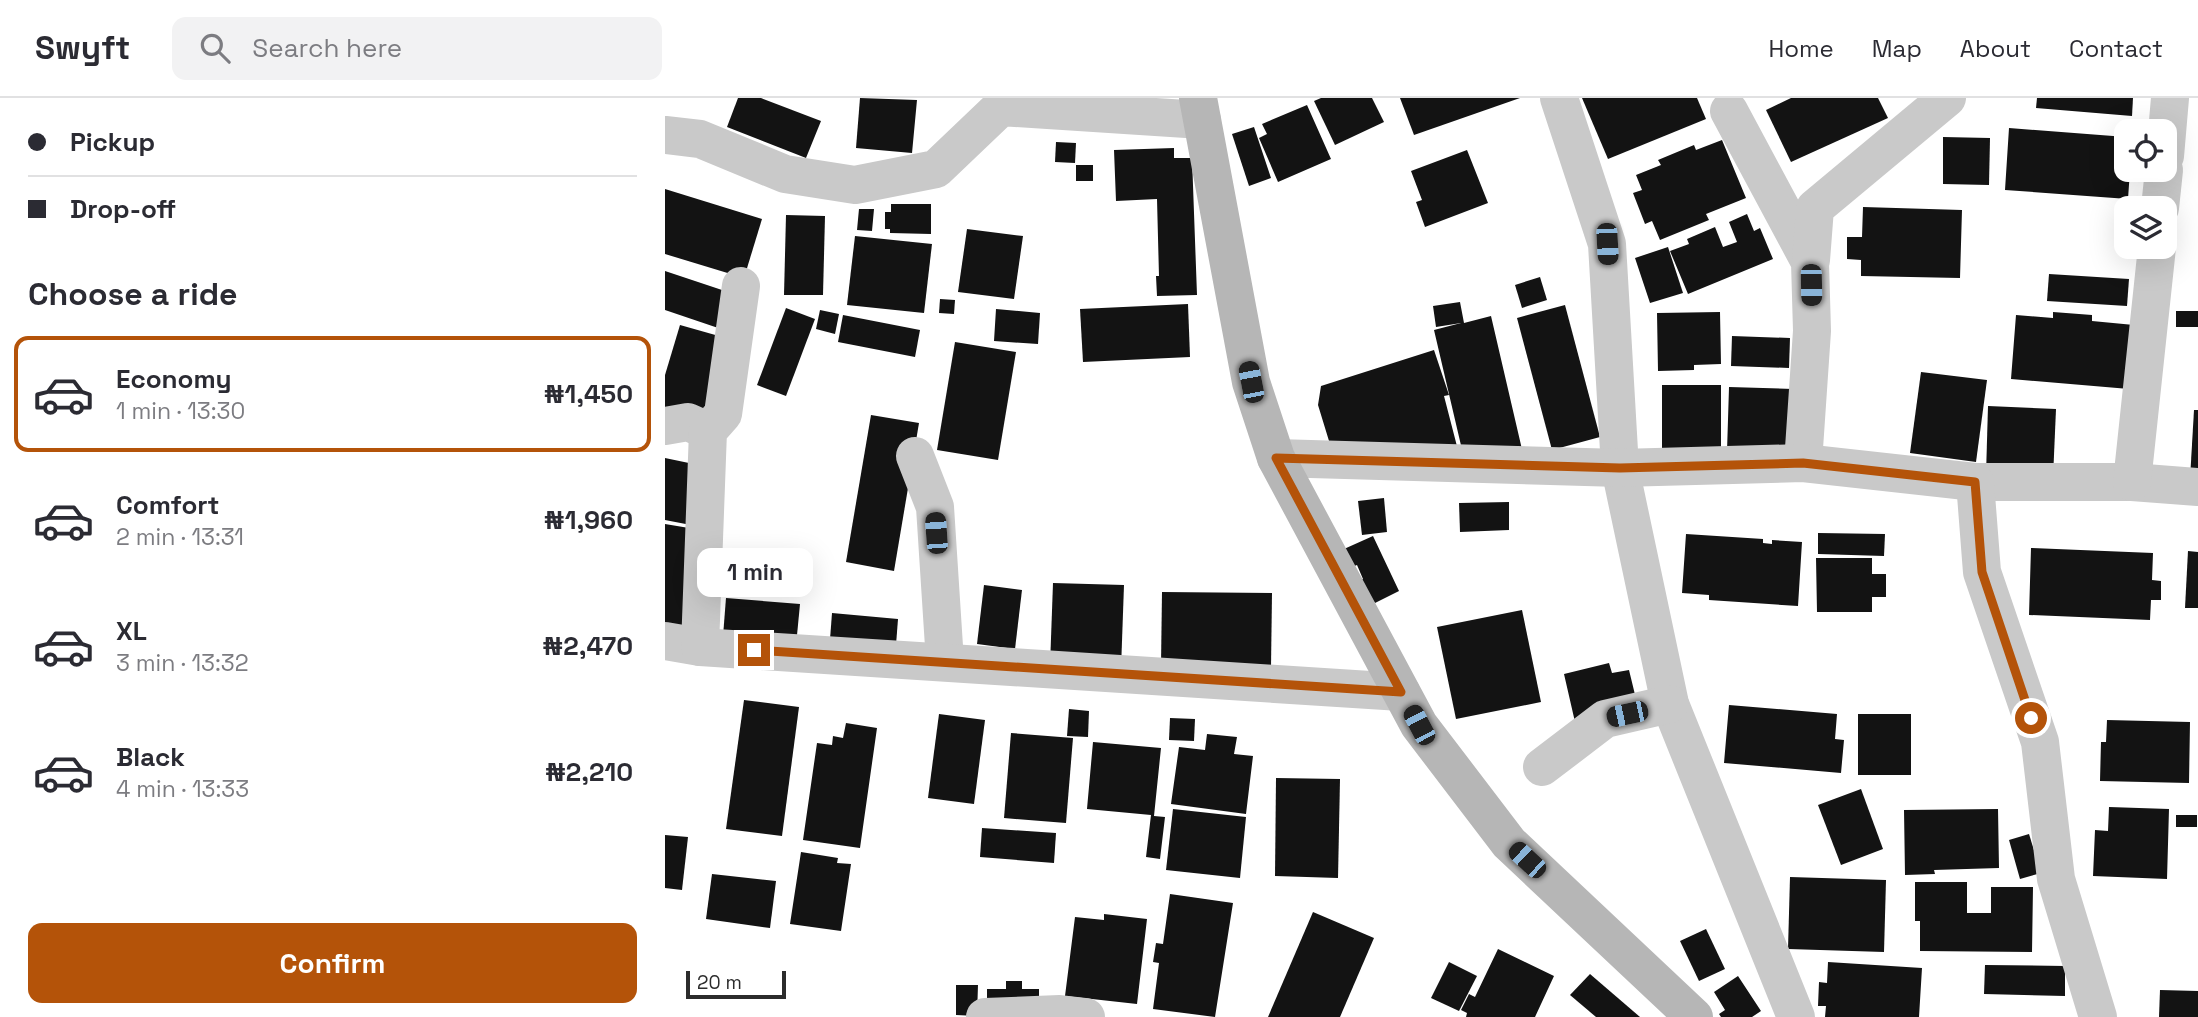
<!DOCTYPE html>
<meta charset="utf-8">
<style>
body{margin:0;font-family:"Space Grotesk",sans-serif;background:#f2f2f3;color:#2b2b33;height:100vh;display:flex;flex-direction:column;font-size:26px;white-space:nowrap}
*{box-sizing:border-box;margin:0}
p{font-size:23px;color:#7c7c81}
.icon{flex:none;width:38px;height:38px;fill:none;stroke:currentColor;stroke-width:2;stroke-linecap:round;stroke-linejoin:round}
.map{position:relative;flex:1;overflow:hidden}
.panel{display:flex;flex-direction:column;background:#fff;width:665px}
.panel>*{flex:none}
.hud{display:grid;align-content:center;height:154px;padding:0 28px;background:#fff}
.tools{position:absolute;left:1449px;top:21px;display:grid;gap:14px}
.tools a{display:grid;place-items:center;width:63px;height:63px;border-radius:14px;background:#fff;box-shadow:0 7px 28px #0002;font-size:35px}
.scale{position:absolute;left:21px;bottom:18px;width:100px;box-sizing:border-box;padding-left:7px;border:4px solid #2c2c2c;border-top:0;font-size:19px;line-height:24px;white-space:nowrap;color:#2c2c2c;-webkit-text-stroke:5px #fff;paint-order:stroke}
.end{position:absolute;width:32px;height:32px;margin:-16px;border:9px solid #b45309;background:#fff;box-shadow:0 0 0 4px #fff}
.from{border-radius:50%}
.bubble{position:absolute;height:49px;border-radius:14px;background:#fff;box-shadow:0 7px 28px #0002;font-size:23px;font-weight:800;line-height:49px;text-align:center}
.car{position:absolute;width:21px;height:42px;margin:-21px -10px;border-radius:9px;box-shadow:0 0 5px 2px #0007;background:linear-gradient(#222 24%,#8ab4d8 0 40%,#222 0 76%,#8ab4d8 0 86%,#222 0)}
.hud b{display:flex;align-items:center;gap:24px;height:66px;font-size:26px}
.hud b+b{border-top:2px solid #e1e1e2}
.hud i{width:18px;height:18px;background:#2b2b33}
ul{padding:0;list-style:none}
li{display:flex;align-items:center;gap:21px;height:116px;margin:0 14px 10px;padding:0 14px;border:4px solid transparent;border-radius:14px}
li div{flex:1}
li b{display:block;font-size:26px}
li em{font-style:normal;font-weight:800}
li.current{border-color:#b45309}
li>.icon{width:63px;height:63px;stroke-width:1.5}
h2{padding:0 28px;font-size:32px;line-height:84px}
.button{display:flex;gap:14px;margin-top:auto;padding:14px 28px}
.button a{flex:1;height:80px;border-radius:14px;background:#b45309;color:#fff;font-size:28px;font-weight:800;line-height:80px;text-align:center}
header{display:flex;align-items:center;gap:42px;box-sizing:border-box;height:98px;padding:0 35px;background:#fff;border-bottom:2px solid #e1e1e2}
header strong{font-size:33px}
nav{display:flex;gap:38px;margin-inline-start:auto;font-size:24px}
.search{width:490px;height:63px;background:#f2f2f3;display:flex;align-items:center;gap:18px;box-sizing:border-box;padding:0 24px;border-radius:14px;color:#7c7c81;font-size:26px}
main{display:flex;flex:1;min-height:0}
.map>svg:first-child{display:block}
.building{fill:#131313}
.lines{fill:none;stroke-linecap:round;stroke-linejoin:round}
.street{stroke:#c9c9c9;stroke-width:38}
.secondary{stroke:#b6b6b6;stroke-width:38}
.route{stroke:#b45309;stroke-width:9}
</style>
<header>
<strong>Swyft</strong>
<div class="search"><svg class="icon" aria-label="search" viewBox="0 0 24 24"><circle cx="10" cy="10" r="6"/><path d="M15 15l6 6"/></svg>Search here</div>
<nav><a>Home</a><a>Map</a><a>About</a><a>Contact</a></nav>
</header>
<main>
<section class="panel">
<div class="hud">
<b><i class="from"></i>Pickup</b>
<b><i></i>Drop-off</b>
</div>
<h2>Choose a ride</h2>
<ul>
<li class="current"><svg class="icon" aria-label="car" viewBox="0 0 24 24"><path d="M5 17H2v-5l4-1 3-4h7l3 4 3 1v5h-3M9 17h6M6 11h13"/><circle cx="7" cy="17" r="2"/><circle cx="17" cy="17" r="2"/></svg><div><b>Economy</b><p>1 min · 13:30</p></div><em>₦1,450</em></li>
<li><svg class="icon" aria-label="car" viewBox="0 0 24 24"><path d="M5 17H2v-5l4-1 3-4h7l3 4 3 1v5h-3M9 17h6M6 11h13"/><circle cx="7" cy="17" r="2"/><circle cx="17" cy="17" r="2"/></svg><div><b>Comfort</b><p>2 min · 13:31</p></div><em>₦1,960</em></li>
<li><svg class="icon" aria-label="car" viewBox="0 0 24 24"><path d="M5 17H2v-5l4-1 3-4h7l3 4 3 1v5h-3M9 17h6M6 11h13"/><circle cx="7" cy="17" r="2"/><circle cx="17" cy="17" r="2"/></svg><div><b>XL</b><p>3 min · 13:32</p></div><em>₦2,470</em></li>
<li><svg class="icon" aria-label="car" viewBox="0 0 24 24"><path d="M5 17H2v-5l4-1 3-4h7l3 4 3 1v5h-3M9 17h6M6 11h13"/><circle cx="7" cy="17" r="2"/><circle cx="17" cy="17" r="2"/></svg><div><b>Black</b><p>4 min · 13:33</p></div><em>₦2,210</em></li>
</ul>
<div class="button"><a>Confirm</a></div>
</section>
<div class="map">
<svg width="1533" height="919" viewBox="0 0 1533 919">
<rect width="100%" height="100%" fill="#fff"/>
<g class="building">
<polygon points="73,0 96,0 156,23 141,60 62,29"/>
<polygon points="195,0 252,2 247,55 191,50"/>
<polygon points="656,0 707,0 719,24 670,47 649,3"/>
<polygon points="735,0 855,0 749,37"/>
<polygon points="917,0 1032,0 1041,21 943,61"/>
<polygon points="1126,0 1213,0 1223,20 1126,64 1101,12"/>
<polygon points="1372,0 1468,0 1467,18 1371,10"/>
<polygon points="642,7 666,61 613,84 594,40 602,36 597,26"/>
<polygon points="589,29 606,80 584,88 567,36"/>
<polygon points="1344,30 1461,39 1461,72 1465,72 1463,101 1340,92"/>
<polygon points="1278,39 1325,40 1324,87 1278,86"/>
<polygon points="1057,42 1081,100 1041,116 1044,122 995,142 987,123 980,126 968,95 977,92 971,77 996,67 993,62 1029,47 1031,52"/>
<polygon points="391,44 411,45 410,65 390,64"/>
<polygon points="509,50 509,60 527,60 532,197 492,198 491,178 494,178 492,101 451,103 449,52"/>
<polygon points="802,52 823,105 760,129 751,104 757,102 746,73"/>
<rect x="411" y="67" width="17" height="16"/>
<polygon points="0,91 97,121 79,180 0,156"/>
<polygon points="226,106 266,106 266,136 225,135 225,131 220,131 220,114 226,114"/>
<polygon points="1198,109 1297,112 1295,180 1196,178 1196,162 1182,161 1182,139 1197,139"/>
<polygon points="194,111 209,111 207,133 192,132"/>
<polygon points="1082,116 1089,133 1095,130 1108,161 1023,196 1005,153 1024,146 1022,141 1050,129 1058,149 1072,144 1064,124"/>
<polygon points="121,117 160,118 158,197 119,197"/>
<polygon points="302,131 358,138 349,201 293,194"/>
<polygon points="190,138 267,146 259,215 182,207"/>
<polygon points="1003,149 1018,195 985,205 970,160"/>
<polygon points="0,173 78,199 65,234 0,212"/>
<polygon points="1384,176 1464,181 1462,208 1382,203"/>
<polygon points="875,179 882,202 857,210 850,187"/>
<polygon points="275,201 290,202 289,216 274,215"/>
<polygon points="795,204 799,225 826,218 859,360 802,373 769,232 796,225 771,229 768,208"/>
<polygon points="523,206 525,259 418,264 415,211"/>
<polygon points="900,207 935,339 887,352 852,220"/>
<polygon points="121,210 150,221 121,298 92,287"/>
<polygon points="331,211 375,215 373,246 329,243"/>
<polygon points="155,212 174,216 170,236 151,231"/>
<rect x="1511" y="213" width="22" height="16"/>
<polygon points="1055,214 1056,266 1029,267 1029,272 993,273 992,215"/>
<polygon points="1388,214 1427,217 1427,223 1469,227 1464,291 1346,281 1351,217 1388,220"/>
<polygon points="178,217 255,232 250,259 173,244"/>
<polygon points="15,227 68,242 41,330 0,318 0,277"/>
<polygon points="1067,238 1125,240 1124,270 1066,268"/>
<polygon points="290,244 351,254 333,362 272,352"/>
<polygon points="769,252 784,297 779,298 794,356 668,356 653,307 656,288"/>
<polygon points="1256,274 1322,282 1311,364 1245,355"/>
<rect x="997" y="287" width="59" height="75"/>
<polygon points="1064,289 1128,291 1126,355 1062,353"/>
<polygon points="1323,308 1391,311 1388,380 1321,377"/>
<polygon points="1529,312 1533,312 1533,382 1525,381"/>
<polygon points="206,317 254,325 229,473 181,464"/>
<polygon points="0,360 43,369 31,428 0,422"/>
<polygon points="719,400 722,434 697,437 693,403"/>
<polygon points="844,404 844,432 795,434 794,405"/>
<polygon points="0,426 36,432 16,538 0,535"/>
<polygon points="1153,435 1220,436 1219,458 1153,456"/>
<polygon points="1021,436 1098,441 1098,445 1107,446 1107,442 1137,444 1133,508 1044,502 1044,497 1017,495"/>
<polygon points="708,438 734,493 710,505 692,484 698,481 692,467 687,469 679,451"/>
<polygon points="1366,450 1488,455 1487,482 1496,483 1496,502 1486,502 1485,522 1364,517"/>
<polygon points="1523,453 1533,454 1533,510 1520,510"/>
<polygon points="1151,460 1207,460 1207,476 1221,476 1221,499 1207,499 1207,514 1152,514"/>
<polygon points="388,485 459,487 456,571 385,568"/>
<polygon points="319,487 357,492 350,551 312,546"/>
<polygon points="497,494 607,495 606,569 496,567"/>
<polygon points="61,500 135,506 130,558 57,551"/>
<polygon points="857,512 876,604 791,621 772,529"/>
<polygon points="167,515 233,521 229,573 163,568"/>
<polygon points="944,565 947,575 964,572 973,609 910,624 899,576"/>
<polygon points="79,602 134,609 117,738 61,731"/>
<polygon points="1064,607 1172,616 1170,641 1179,642 1176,675 1059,665"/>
<polygon points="404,611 424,613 423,639 402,638"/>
<polygon points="274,616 320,622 309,706 263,700"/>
<rect x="1193" y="616" width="53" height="61"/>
<polygon points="505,620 530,621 529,643 504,642"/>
<polygon points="1442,622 1525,624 1524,685 1435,683 1436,644 1441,644"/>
<polygon points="181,625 212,630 195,750 138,742 152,645 167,647 168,638 178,640"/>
<polygon points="346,635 408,640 401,725 339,720"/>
<polygon points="542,636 572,639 569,656 588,658 581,716 506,706 514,649 540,652"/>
<polygon points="428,644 496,650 489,718 500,719 495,761 481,759 486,717 422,711"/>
<polygon points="611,680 675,681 673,780 610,778"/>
<polygon points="1196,691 1218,751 1176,767 1153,707"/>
<polygon points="1444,709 1504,711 1502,781 1428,778 1430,732 1443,733"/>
<polygon points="508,711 581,719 575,780 501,772"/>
<polygon points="1333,711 1334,770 1269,772 1270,776 1240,777 1239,712"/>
<rect x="1511" y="717" width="21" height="12"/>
<polygon points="317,730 391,735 389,765 315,759"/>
<polygon points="1364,736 1376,775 1355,781 1344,742"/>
<polygon points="0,737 23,739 17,792 0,790"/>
<polygon points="136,754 173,760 172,765 186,766 176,833 125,826"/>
<polygon points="47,776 111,783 105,830 41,821"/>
<polygon points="1125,779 1221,782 1219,854 1123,851"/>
<polygon points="1250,784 1302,784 1302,815 1326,815 1326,789 1368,789 1367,854 1255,853 1255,823 1250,823"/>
<polygon points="505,796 568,805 550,919 488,911 494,865 488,864 491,845 498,846"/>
<polygon points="648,814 709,840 675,919 603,919"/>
<polygon points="439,816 482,821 472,906 400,898 410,819 439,822"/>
<polygon points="1041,831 1060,871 1034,883 1015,843"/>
<polygon points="833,851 889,878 870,919 801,919 802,915 796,912 804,896 810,899"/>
<polygon points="784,864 812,878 794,913 766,900"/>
<polygon points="1163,864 1257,870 1254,919 1160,919 1161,908 1153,908 1154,884 1162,885"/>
<polygon points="1320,867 1400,868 1400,898 1319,896"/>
<polygon points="925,876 975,919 931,919 905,897"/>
<polygon points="1073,878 1096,913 1087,919 1056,919 1054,916 1060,912 1049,894"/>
<polygon points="341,883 357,883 357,891 374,891 374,915 322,915 322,891 341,891"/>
<polygon points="291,887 313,887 312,918 291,917"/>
<polygon points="1495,892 1533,893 1533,919 1494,919"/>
</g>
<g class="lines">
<g class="street">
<polyline points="894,0 942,146 955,370 1005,606 1131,919"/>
<polyline points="1064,13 1145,164 1147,233 1138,365"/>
<polyline points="0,37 35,41 120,76 190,87 271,71 336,9 537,22"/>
<polyline points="1500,58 1505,0"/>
<polyline points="1495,110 1499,72"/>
<polyline points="1146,162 1150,110 1282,0"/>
<polyline points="0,328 23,324 43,333"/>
<polyline points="250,358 270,409 280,564"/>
<polyline points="611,360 955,370 1138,365 1310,384 1467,384 1533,389"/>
<polyline points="1310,384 1317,474 1375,644 1391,781 1433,919"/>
<polyline points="1467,384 1492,149"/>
<polyline points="0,543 35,549 736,594"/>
<polyline points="35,549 43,333 58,316 76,188"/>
<polyline points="877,669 940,621 1005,606"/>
<polyline points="320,919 395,916 421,919"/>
</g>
<polyline class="secondary" points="533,0 586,284 611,360 754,627 844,745 1029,919"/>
</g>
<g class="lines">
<polyline class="route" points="89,552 736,594 611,360 955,370 1138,365 1310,384 1317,474 1366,620"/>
</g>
</svg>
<div class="tools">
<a><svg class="icon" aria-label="locate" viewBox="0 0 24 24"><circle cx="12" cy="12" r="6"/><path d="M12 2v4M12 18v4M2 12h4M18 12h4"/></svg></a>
<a><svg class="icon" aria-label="layers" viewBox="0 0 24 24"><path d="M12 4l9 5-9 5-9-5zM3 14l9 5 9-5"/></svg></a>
</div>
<div class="scale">20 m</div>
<i class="end from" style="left:1366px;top:620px"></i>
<i class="end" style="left:89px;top:552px"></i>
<div class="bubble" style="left:32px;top:450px;width:116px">1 min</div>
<i class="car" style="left:942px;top:146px;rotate:177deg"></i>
<i class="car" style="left:1146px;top:187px;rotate:179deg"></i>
<i class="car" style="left:586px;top:284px;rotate:349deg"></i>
<i class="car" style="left:271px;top:435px;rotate:356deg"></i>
<i class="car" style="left:962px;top:616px;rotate:258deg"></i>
<i class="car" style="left:754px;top:627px;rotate:332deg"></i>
<i class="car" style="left:862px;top:762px;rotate:313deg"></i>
</div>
</main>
